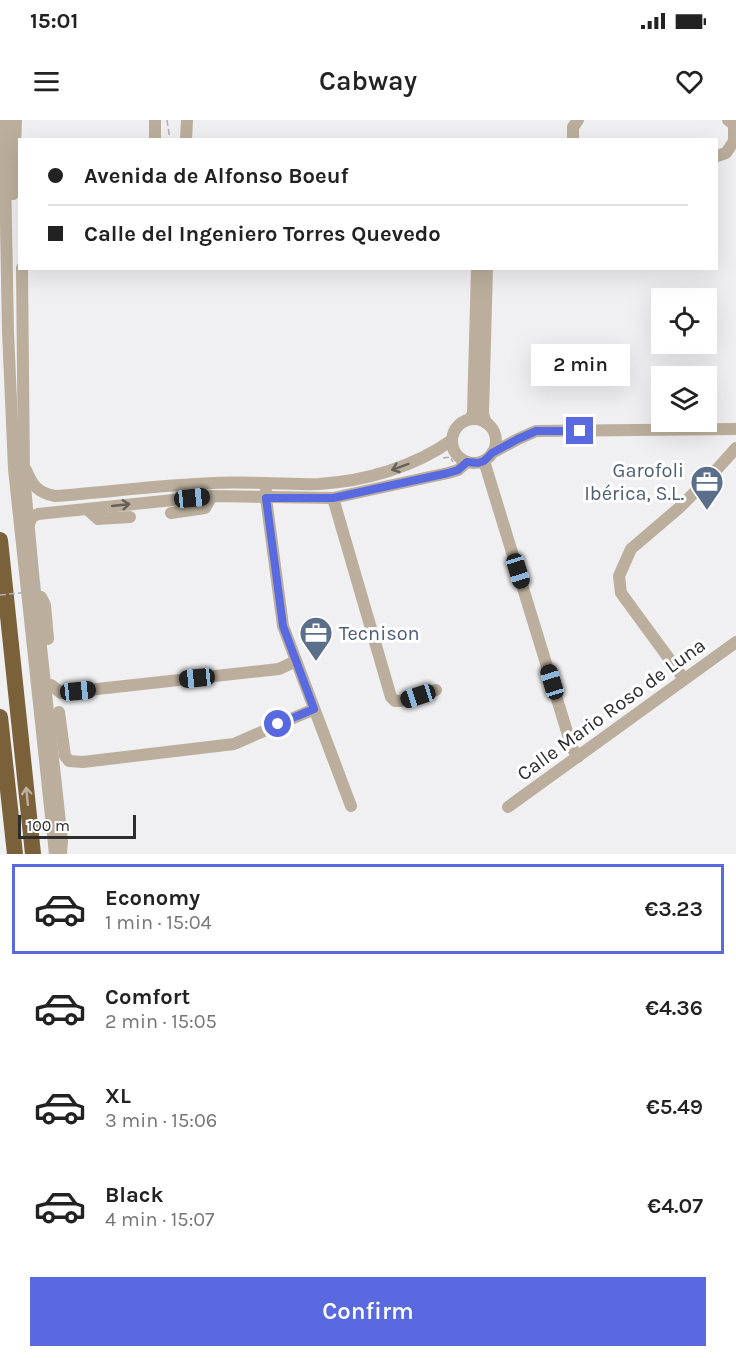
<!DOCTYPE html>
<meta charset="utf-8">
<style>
body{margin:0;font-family:Karla,sans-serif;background:#f2f2f2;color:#222;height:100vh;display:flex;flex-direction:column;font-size:22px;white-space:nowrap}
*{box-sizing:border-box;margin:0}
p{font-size:20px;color:#767676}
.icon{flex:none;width:33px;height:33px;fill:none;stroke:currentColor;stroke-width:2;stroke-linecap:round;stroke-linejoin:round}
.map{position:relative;height:734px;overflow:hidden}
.panel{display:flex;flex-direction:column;background:#fff;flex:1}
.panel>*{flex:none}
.top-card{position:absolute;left:18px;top:18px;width:700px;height:132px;border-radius:0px;box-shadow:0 6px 24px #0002;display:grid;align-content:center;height:132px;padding:0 30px;background:#fff}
.controls{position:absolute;left:651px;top:168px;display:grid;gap:12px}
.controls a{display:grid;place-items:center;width:66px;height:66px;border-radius:0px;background:#fff;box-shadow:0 6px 24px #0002;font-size:30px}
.scale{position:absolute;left:18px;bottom:15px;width:118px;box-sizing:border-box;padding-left:6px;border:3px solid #2d2d2d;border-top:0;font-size:16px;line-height:21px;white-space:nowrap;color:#2d2d2d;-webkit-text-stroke:4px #fff;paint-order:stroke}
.end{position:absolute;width:27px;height:27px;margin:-14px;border:8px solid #596ae1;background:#fff;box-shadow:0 0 0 3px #fff}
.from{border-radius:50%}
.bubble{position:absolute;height:42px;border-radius:0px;background:#fff;box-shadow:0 6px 24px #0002;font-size:20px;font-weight:600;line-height:42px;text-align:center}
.car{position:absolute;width:18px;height:36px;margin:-18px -9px;border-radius:8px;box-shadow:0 0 4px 2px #0007;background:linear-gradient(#222 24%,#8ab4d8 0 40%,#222 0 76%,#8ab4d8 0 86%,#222 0)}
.top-card b{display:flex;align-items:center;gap:21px;height:57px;font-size:22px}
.top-card b+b{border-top:2px solid #e0e0e0}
.top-card i{width:15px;height:15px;background:#222}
ul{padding:10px 0 0;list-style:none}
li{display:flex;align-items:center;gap:18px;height:90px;margin:0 12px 9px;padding:0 18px;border:3px solid transparent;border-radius:0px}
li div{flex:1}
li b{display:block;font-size:22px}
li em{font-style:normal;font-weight:600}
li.current{border-color:#596ae1}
li>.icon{width:54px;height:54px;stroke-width:1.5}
.primary-button{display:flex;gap:12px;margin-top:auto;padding:12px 30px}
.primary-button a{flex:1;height:69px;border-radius:0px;background:#596ae1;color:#fff;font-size:24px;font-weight:600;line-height:69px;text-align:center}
.status{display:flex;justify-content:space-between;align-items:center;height:42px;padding:0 30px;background:#fff;direction:ltr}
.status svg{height:16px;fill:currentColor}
header{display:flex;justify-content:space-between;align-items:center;height:78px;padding:0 30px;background:#fff;font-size:27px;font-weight:600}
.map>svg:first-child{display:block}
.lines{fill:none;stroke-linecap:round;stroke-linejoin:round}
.path{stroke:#afafb0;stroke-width:1.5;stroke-dasharray:6 3;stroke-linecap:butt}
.minor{stroke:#bbae9c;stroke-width:12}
.highway{stroke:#7b613a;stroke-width:16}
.path-bridge{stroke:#afafb0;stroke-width:1.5;stroke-dasharray:6 3;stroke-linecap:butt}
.oneway{stroke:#666159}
.oneway2{stroke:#bdb09c}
.route{stroke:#596ae1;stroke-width:8}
.labels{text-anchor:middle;stroke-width:6;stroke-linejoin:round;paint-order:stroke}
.service-label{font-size:20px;fill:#4e5e75;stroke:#fff;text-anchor:end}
.street-label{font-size:20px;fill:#2d2d2d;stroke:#fff}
</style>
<div class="status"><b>15:01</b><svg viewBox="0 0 49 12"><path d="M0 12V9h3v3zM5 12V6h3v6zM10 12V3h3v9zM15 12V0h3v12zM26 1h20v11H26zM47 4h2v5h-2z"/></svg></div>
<header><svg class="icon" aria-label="menu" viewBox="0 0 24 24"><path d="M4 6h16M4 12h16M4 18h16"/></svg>Cabway<svg class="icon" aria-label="heart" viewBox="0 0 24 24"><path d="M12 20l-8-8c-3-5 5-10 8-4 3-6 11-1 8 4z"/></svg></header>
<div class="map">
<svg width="736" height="734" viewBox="0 0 736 734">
<rect width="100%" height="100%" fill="#f0f0f2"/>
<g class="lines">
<g class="path">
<polyline points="167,0 170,20"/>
<polyline points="443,338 450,337 453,342"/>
</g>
<g class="minor">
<polyline points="4,0 8,212 14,349 55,734"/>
<polyline points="155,20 155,0"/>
<polyline points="186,20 187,0"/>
<polyline points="573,20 573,7 578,0"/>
<polyline points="717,36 726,33 734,21 734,5 728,0"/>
<polyline points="13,74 16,0"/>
<polyline points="22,148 24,355 33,453 62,721 61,734"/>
<polyline points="470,299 473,293 477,148"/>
<circle cx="474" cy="321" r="22"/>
<polyline points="486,303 483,294 487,148"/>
<polyline points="492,333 518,319 536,311 736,309"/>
<polyline points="484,341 572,628 578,637"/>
<path d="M26 350C32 365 38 373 55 376 108 372 161 365 214 363 249 361 284 365 319 364 366 361 414 347 452 320"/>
<polyline points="266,371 266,378 283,506 351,686"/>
<polyline points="333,378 391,577 395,581 400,581 436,570"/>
<polyline points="87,389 98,399 130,397"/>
<polyline points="171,393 205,388 212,376"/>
<polyline points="28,406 32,397 38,394 212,376 333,378 448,353 458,350 467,342"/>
<polyline points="41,477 45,485 48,519"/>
<polyline points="684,559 621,473 619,456 631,429 679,388 709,358 736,328"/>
<polyline points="51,565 61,573 279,549 296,541"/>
<polyline points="59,592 65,636 69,641 83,642 234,624 314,589"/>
<polyline points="508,687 736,522"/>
</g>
<g class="highway">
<polyline points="0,420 33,734"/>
<polyline points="0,597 15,734"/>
</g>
<polyline class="path-bridge" points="0,475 39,471 33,409"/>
</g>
<defs><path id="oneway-shaft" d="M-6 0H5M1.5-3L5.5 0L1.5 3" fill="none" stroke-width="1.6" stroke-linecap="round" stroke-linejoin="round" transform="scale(1.5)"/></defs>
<g class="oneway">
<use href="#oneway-shaft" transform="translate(400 347) rotate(160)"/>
<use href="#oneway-shaft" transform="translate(121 385) rotate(-6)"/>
</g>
<use class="oneway2" href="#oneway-shaft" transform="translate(27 676) rotate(-96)"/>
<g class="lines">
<polyline class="route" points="278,604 314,589 283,506 266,378 333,378 448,353 458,350 467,342 478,343 484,341 492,333 518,319 536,311 580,311"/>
</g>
<defs>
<symbol id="office-pin" viewBox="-11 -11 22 30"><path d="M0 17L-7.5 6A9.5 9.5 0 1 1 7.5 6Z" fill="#5c6f8a" stroke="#fff"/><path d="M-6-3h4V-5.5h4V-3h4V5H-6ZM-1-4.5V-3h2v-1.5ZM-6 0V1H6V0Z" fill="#fff"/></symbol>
</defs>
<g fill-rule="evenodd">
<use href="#office-pin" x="688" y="343" width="38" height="52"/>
<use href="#office-pin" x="297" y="494" width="38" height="52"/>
</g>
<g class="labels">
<g class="service-label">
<text x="684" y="357">Garofoli<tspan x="684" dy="23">Ibérica, S.L.</tspan></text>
<text x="339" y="520" text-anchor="start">Tecnison</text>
</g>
<g class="street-label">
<text transform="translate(611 589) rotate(-36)" y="7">Calle Mario Roso de Luna</text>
</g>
</g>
</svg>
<div class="controls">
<a><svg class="icon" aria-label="locate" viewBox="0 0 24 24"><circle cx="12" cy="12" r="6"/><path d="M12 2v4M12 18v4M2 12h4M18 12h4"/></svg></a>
<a><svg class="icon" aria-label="layers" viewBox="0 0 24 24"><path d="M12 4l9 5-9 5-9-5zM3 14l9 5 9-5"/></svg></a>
</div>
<div class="scale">100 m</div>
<i class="end from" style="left:278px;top:604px"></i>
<i class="end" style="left:580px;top:311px"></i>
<div class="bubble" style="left:531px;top:224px;width:99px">2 min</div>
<i class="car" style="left:192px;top:378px;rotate:84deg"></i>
<i class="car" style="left:518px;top:451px;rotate:163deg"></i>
<i class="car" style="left:197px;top:558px;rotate:264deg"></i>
<i class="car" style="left:552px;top:562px;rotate:343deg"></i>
<i class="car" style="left:78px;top:571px;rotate:84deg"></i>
<i class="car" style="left:418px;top:576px;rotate:252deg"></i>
<div class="top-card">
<b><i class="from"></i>Avenida de Alfonso Boeuf</b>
<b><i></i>Calle del Ingeniero Torres Quevedo</b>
</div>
</div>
<section class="panel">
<ul>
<li class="current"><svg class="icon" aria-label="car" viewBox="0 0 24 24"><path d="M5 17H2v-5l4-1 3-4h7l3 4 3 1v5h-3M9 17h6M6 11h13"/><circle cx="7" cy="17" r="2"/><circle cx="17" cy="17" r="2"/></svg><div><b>Economy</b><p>1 min · 15:04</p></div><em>€3.23</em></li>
<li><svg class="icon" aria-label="car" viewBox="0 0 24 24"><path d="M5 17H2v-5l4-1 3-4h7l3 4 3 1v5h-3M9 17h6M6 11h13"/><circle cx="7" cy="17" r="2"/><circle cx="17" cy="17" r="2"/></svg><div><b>Comfort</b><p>2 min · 15:05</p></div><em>€4.36</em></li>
<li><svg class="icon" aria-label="car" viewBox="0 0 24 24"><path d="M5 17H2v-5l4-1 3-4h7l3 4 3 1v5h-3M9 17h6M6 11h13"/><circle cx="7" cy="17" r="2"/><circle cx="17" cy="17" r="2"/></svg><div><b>XL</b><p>3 min · 15:06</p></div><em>€5.49</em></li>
<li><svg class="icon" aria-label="car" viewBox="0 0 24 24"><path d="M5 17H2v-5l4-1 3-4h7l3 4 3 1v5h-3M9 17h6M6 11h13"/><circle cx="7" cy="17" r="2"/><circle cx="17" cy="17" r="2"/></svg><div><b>Black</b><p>4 min · 15:07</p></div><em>€4.07</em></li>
</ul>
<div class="primary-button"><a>Confirm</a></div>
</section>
